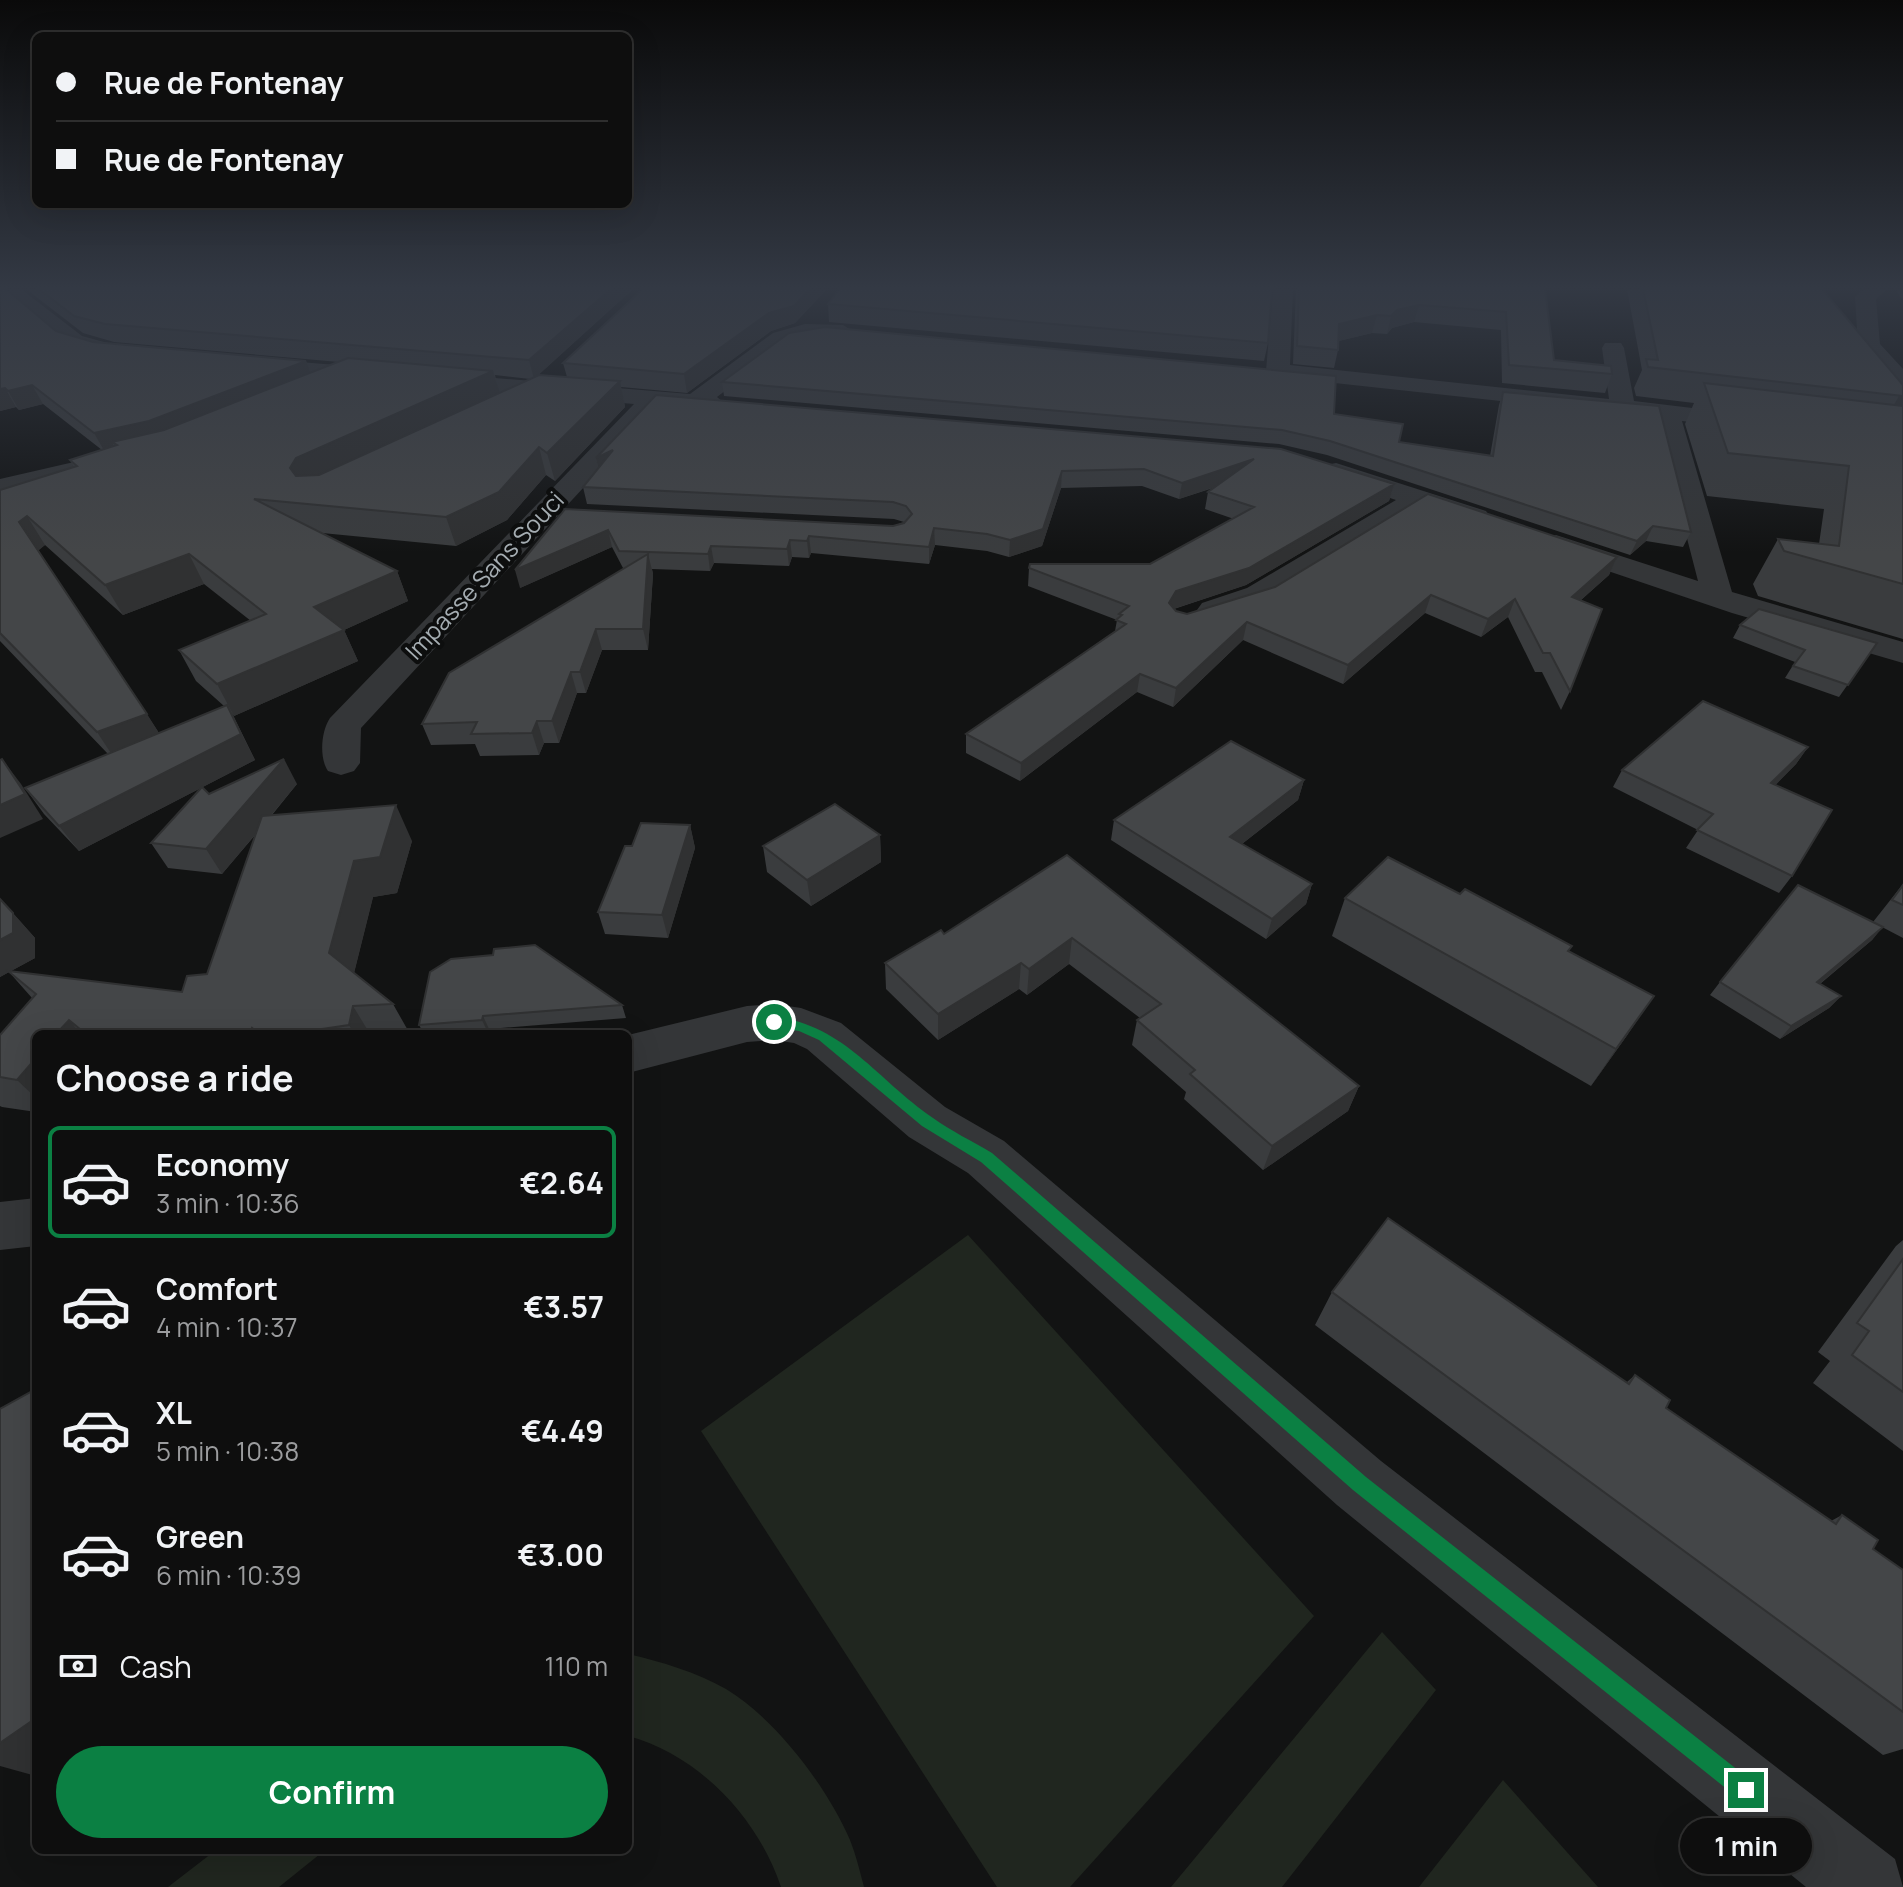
<!DOCTYPE html>
<meta charset="utf-8">
<style>
body{margin:0;font-family:Manrope,sans-serif;background:#171717;color:#f1f3f6;height:100vh;display:flex;flex-direction:column;font-size:30px;white-space:nowrap}
*{box-sizing:border-box;margin:0}
p{font-size:26px;color:#9b9c9e}
.icon{flex:none;width:44px;height:44px;fill:none;stroke:currentColor;stroke-width:2;stroke-linecap:round;stroke-linejoin:round}
.map{position:relative;flex:1;overflow:hidden}
.details{position:absolute;left:32px;top:1030px;width:600px;height:824px;display:flex;flex-direction:column;background:#0e0e0e;border-radius:12px;box-shadow:0 8px 32px #0002,0 0 0 2px #2e2e2e}
.details>*{flex:none}
.guide{position:absolute;left:32px;top:32px;width:600px;height:176px;border-radius:12px;box-shadow:0 8px 32px #0002,0 0 0 2px #2e2e2e;display:grid;align-content:center;height:176px;padding:0 24px;background:#0e0e0e}
.end{position:absolute;width:36px;height:36px;margin:-18px;border:10px solid #0b8043;background:#fff;box-shadow:0 0 0 4px #fff}
.from{border-radius:50%}
.bubble{position:absolute;height:56px;border-radius:28px;background:#0e0e0e;box-shadow:0 8px 32px #0002,0 0 0 2px #2e2e2e;font-size:26px;font-weight:700;line-height:56px;text-align:center}
.guide b{display:flex;align-items:center;gap:28px;height:76px;font-size:30px}
.guide b+b{border-top:2px solid #2e2e2e}
.guide i{width:20px;height:20px;background:#f1f3f6}
ul{padding:0;list-style:none}
li{display:flex;align-items:center;gap:24px;height:112px;margin:0 16px 12px;padding:0 8px;border:4px solid transparent;border-radius:12px}
li div{flex:1}
li b{display:block;font-size:30px}
li em{font-style:normal;font-weight:700}
li.selected{border-color:#0b8043}
li>.icon{width:72px;height:72px;stroke-width:1.5}
h2{padding:0 24px;font-size:36px;line-height:96px}
.pay{display:flex;align-items:center;gap:20px;height:88px;padding:0 24px;font-size:30px}
.pay p{margin-inline-start:auto}
.primary-button{display:flex;gap:16px;margin-top:auto;padding:16px 24px}
.primary-button a{flex:1;height:92px;border-radius:48px;background:#0b8043;color:#fff;font-size:32px;font-weight:700;line-height:92px;text-align:center}
.map>svg:first-child{display:block}
.green{fill:#20261f}
.lines{fill:none;stroke-linecap:round;stroke-linejoin:round}
.street{fill:#343638;fill-rule:evenodd}
.wall{fill:#3a3c3e;fill-rule:evenodd}
.shaded-wall{fill:#303132}
.building{fill:#444648;stroke:#303132;stroke-width:2}
.route{fill:#0b8043}
.labels{text-anchor:middle;stroke-width:8;stroke-linejoin:round;paint-order:stroke}
.far-street-label{font-size:24px;fill:#a5adb2;stroke:#0d0e0e}
</style>
<div class="map">
<svg width="1903" height="1887" viewBox="0 0 1903 1887">
<rect width="100%" height="100%" fill="#121313"/>
<g class="green">
<polygon points="968,1235 1314,1616 1070,1887 997,1887 701,1431"/>
<polygon points="1382,1632 1436,1690 1282,1887 1171,1887"/>
<path d="M628 1654C662 1662 696 1672 726 1689 776 1719 827 1787 850 1840 856 1855 860 1872 864 1887H781C758 1818 699 1755 628 1736Z"/>
<polygon points="1503,1780 1598,1887 1419,1887"/>
<polygon points="216,1850 325,1850 279,1887 168,1887"/>
</g>
<g class="lines">
<g class="street">
<polygon points="0,289 21,289 82,336 126,348 129,353 126,358 118,360 66,346"/>
<polygon points="1273,289 1293,289 1290,365 1609,399 1602,348 1605,343 1621,343 1624,348 1634,401 1759,416 1763,421 1759,426 1750,429 1682,421 1732,592 1903,642 1903,663 1732,613 1546,550 1541,544 1546,538 1556,535 1698,581 1656,418 1270,376 1266,371"/>
<polygon points="1864,289 1887,289 1876,299 1880,344 1903,369 1903,390 1895,388 1858,345 1855,297"/>
<path d="M805 324 843 325 854 332C844 345 821 336 806 338 779 341 740 380 717 397L724 403 721 408 712 410 659 406 361 728 360 763 354 771 341 775 328 771C319 758 321 731 330 718L634 404 250 372 242 370 238 365 242 360 250 358 690 394 773 333Z"/>
<polygon points="87,459 97,461 100,467 97,473 0,495 0,479"/>
<path d="M1336 463 1486 511 1490 517 1486 523 1476 526 1422 508C1378 535 1248 628 1202 617L1197 610 1202 603 1247 588 1396 500 1326 477 1322 471 1326 465Z"/>
<polygon points="774,1004 801,1008 841,1023 945,1107 1004,1141 1381,1461 1895,1859 1903,1887 1806,1887 1337,1505 968,1173 909,1137 807,1049 794,1043 774,1040 747,1042 628,1073 628,1035 747,1006"/>
<polygon points="36,1198 36,1246 0,1250 0,1202"/>
</g>
</g>
<g class="wall">
<path d="M0 289 56 331 93 342 306 361 310 373 339 362 114 342 83 333 26 289H633L538 375 567 377 563 363 643 289H827L795 323 771 331 687 393 621 387 625 407 555 481 546 475 507 520 456 546 322 533 397 571 408 601 344 630 358 661 234 716 232 713 255 760 79 851 44 814 25 788 108 754 0 641V490L74 467 70 460 102 450 43 404 19 410 16 407 0 411ZM495 375 530 379 499 393ZM45 545 123 615 204 584 251 621 179 650 196 681 224 706 159 733 38 550Z"/>
<polygon points="1296,289 1545,289 1554,360 1612,374 1605,393 1502,383 1501,330 1414,322 1392,328 1387,334 1372,333 1338,341 1338,350 1334,368 1293,364"/>
<polygon points="1627,289 1822,289 1903,385 1903,639 1758,596 1753,584 1778,539 1819,544 1824,509 1707,496 1685,424 1694,403 1636,396 1634,388 1642,370"/>
<polygon points="1896,289 1903,289 1903,299 1900,297"/>
<polygon points="828,304 1268,343 1264,361 829,322"/>
<polygon points="722,382 1334,414 1399,442 1490,456 1499,405 1503,392 1691,532 1683,547 1646,541 1630,555 1327,455 1279,444 724,396"/>
<polygon points="656,395 1394,484 1389,501 1246,585 1174,609 1176,611 1187,614 1617,557 1609,575 1581,600 1570,691 1561,710 1542,672 1535,672 1508,617 1481,637 1425,613 1343,684 1243,640 1173,707 1137,692 1020,781 966,753 966,734 1115,631 1117,620 1028,586 1029,568 1150,564 1234,519 1205,509 1208,492 1213,488 1179,499 1142,486 1061,488 1042,546 1009,557 987,551 935,545 929,564 811,553 809,558 792,557 789,566 714,563 710,571 652,569 653,574 648,650 602,650 586,693 577,693 559,743 544,743 539,755 480,756 475,744 431,745 422,724 624,568 623,568 612,547 520,588 565,509 893,526 904,522 894,519 587,504 583,487 598,468 596,458"/>
<polygon points="1740,625 1877,643 1839,697 1785,678 1795,662 1733,638"/>
<polygon points="1808,747 1796,764 1775,785 1792,876 1779,893 1686,848 1698,830 1613,787 1622,770"/>
<polygon points="1304,780 1298,800 1242,844 1312,884 1306,904 1266,939 1111,840 1114,820"/>
<polygon points="297,784 272,815 412,841 397,893 373,897 354,973 393,1004 410,1034 36,1034 36,1112 2,1107 0,1106 0,1035 32,998 9,972 0,977 0,899 35,938 35,958 11,971 182,992 207,974 256,834 222,874 168,868 151,843 209,794"/>
<polygon points="690,825 695,848 668,938 605,934 598,912 632,846"/>
<polygon points="880,835 881,862 811,906 767,872 763,846"/>
<polygon points="1067,855 1359,1086 1348,1111 1263,1170 1184,1099 1186,1092 1132,1045 1137,1020 1140,1018 1069,964 1027,995 1019,989 938,1040 886,989 885,963 944,934"/>
<polygon points="1903,884 1903,938 1882,927 1872,940 1820,984 1841,996 1829,1008 1780,1039 1710,995 1720,982 1873,922"/>
<polygon points="1345,898 1569,952 1628,1034 1591,1086 1332,936"/>
<polygon points="430,972 622,1005 626,1018 489,1029 488,1033 477,1034 424,1034 419,1025"/>
<polygon points="1903,1240 1903,1451 1813,1383 1830,1361 1818,1352 1896,1246"/>
<polygon points="1332,1292 1627,1382 1635,1375 1666,1408 1831,1521 1842,1515 1873,1549 1903,1570 1903,1749 1883,1755 1315,1325"/>
</g>
<g class="shaded-wall">
<polygon points="611,289 633,289 534,379 529,360"/>
<polygon points="810,289 827,289 795,323 771,331 687,393 684,374 769,313"/>
<polygon points="1419,305 1414,322 1392,328 1387,334 1391,316 1397,310"/>
<polygon points="1377,315 1372,333 1335,342 1339,324"/>
<polygon points="306,361 313,380 159,440 117,445 112,442 116,450 105,452 94,433"/>
<polygon points="493,371 501,397 302,497 290,468 296,458"/>
<polygon points="620,381 625,407 555,481 547,453"/>
<polygon points="32,385 43,404 19,410 8,391"/>
<polygon points="5,388 16,407 0,411 0,389"/>
<polygon points="1899,396 1903,396 1903,408 1882,426"/>
<polygon points="539,447 546,475 507,520 456,546 446,517"/>
<polygon points="613,450 600,475 596,458"/>
<polygon points="1254,459 1250,475 1179,499 1182,483"/>
<polygon points="1062,471 1061,488 1042,546 1009,557 1010,540"/>
<polygon points="1394,484 1389,501 1246,585 1173,609 1169,603 1176,591"/>
<polygon points="27,516 45,545 38,551 19,522"/>
<polygon points="1653,526 1646,541 1630,555 1637,541"/>
<polygon points="934,528 935,545 929,564 929,547"/>
<polygon points="608,530 612,547 520,588 515,570"/>
<polygon points="809,536 811,553 809,558 807,541"/>
<polygon points="790,540 792,557 789,566 787,549"/>
<polygon points="711,546 714,563 710,571 708,554"/>
<polygon points="189,554 204,584 123,615 105,585"/>
<polygon points="648,554 653,574 648,650 643,629"/>
<polygon points="1617,557 1609,575 1564,615 1572,597"/>
<polygon points="397,571 408,601 344,630 358,661 234,716 217,684 314,607"/>
<polygon points="1431,595 1425,613 1343,684 1348,665"/>
<polygon points="1515,599 1508,617 1481,637 1488,619"/>
<polygon points="1247,622 1243,640 1173,707 1176,688"/>
<polygon points="596,629 602,650 586,693 580,672"/>
<polygon points="571,672 577,693 559,743 552,721"/>
<polygon points="1140,674 1137,692 1020,781 1021,763"/>
<polygon points="227,705 255,760 79,851 59,826"/>
<polygon points="147,714 167,746 118,764 97,732"/>
<polygon points="537,721 544,743 539,755 532,733"/>
<polygon points="1808,747 1796,764 1760,801 1771,783"/>
<polygon points="2,759 21,784 43,819 0,838 0,805"/>
<polygon points="284,759 297,784 222,874 206,849"/>
<polygon points="1304,780 1298,800 1225,857 1230,837"/>
<polygon points="396,805 412,841 397,893 373,897 350,989 329,953 354,861"/>
<polygon points="690,825 695,848 668,938 662,915"/>
<polygon points="880,835 881,862 811,906 807,880"/>
<polygon points="1312,884 1306,904 1266,939 1272,919"/>
<polygon points="13,913 35,938 35,958 0,977 0,940"/>
<polygon points="1883,927 1872,940 1806,995 1817,982"/>
<polygon points="1072,938 1069,964 1027,995 1029,969"/>
<polygon points="1021,963 1019,989 938,1040 938,1014"/>
<polygon points="1654,996 1628,1034 1591,1086 1616,1049"/>
<polygon points="1841,996 1829,1008 1780,1039 1791,1026"/>
<polygon points="353,1006 370,1034 354,1034 349,1025"/>
<polygon points="483,1016 489,1029 488,1033 482,1020"/>
<polygon points="69,1020 81,1034 56,1034"/>
<polygon points="36,1058 36,1098 17,1080"/>
<polygon points="1359,1086 1348,1111 1263,1170 1272,1146"/>
<polygon points="36,1718 36,1776 0,1766 0,1743"/>
</g>
<g class="building">
<polygon points="0,289 6,289 56,331 93,342 306,361 149,421 94,433 32,385 8,391 5,388 0,389"/>
<polygon points="39,289 611,289 529,360 105,324 74,316"/>
<polygon points="643,289 810,289 794,306 769,313 684,374 563,363"/>
<polygon points="840,289 1272,289 1268,343 828,304"/>
<polygon points="1299,289 1545,289 1554,360 1611,366 1612,374 1509,365 1506,312 1419,305 1397,310 1391,316 1377,315 1339,324 1338,350 1297,346"/>
<polygon points="1643,289 1822,289 1903,385 1903,396 1648,367 1646,359 1658,360"/>
<polygon points="825,327 1336,376 1334,414 1403,424 1399,442 1493,456 1503,392 1659,406 1691,532 1653,526 1637,541 1330,441 1282,430 722,382 789,333"/>
<polygon points="348,358 493,371 296,458 290,468 296,476 319,475 539,375 620,381 547,453 539,447 499,492 446,517 254,499 397,571 314,607 344,630 217,684 179,650 266,614 189,554 105,585 27,516 19,522 147,714 97,732 0,633 0,490 77,466 70,460 117,445 112,442 164,430"/>
<polygon points="1704,383 1903,406 1903,584 1784,551 1778,539 1839,546 1849,466 1728,453"/>
<polygon points="656,395 1281,449 1394,484 1249,568 1176,591 1169,603 1176,611 1187,614 1275,587 1428,494 1617,557 1572,597 1602,609 1570,691 1550,653 1543,653 1515,599 1488,619 1431,595 1348,665 1247,622 1176,688 1140,674 1021,763 966,734 1126,624 1116,620 1122,615 1119,614 1129,606 1029,568 1030,564 1150,564 1254,507 1208,492 1254,459 1182,483 1144,469 1062,471 1043,529 1010,540 987,534 934,528 929,547 809,536 807,541 790,540 787,549 711,546 708,554 619,551 608,530 515,570 565,509 893,526 904,523 912,514 906,506 893,502 583,487 613,450 596,458"/>
<polygon points="648,554 643,629 596,629 580,672 571,672 552,721 537,721 532,733 471,734 477,722 422,724 449,673"/>
<polygon points="1759,609 1877,643 1848,685 1793,666 1805,650 1740,625"/>
<polygon points="1703,701 1808,747 1771,783 1832,810 1792,876 1697,830 1713,814 1622,770"/>
<polygon points="227,705 241,734 59,826 25,788"/>
<polygon points="1231,741 1304,780 1230,837 1312,884 1272,919 1114,820"/>
<polygon points="2,759 25,794 0,805 0,760"/>
<polygon points="284,759 206,849 151,843 202,787 209,794"/>
<polygon points="835,804 880,835 807,880 763,846"/>
<polygon points="396,805 380,857 354,861 329,953 393,1004 353,1006 349,1025 288,1034 260,1034 252,1028 250,1034 86,1034 69,1020 56,1034 36,1034 36,1058 17,1080 0,1077 0,1035 36,994 8,971 182,992 187,976 207,974 262,816"/>
<polygon points="641,823 690,825 662,915 598,912 625,846 632,846"/>
<polygon points="1067,855 1359,1086 1272,1146 1190,1074 1195,1070 1137,1020 1161,1004 1072,938 1029,969 1021,963 938,1014 885,963 941,930 944,934"/>
<polygon points="1388,857 1460,894 1465,889 1572,946 1568,951 1654,996 1616,1049 1345,898"/>
<polygon points="1798,885 1883,927 1817,982 1841,996 1791,1026 1720,982"/>
<polygon points="1903,885 1903,905 1892,900"/>
<polygon points="0,899 13,913 13,933 0,940"/>
<polygon points="535,945 622,1005 483,1016 482,1020 419,1025 430,972 451,959 493,955 494,949"/>
<polygon points="1388,1218 1629,1384 1635,1375 1670,1400 1666,1408 1836,1524 1842,1515 1878,1540 1873,1549 1903,1570 1903,1712 1332,1292"/>
<polygon points="1903,1259 1903,1392 1852,1355 1869,1331 1857,1323"/>
<polygon points="36,1389 36,1718 0,1743 0,1409"/>
</g>
<linearGradient id="sky" x2="0" y2="1"><stop stop-color="#0a0a0a"/><stop offset="0.52" stop-color="#333944"/><stop offset="1" stop-color="#333944" stop-opacity="0"/></linearGradient>
<rect width="1903" height="553" fill="url(#sky)"/>
<path class="route" d="M774 1016C847 1027 876 1079 933 1118 951 1131 972 1141 992 1153L1366 1477 1753 1782 1757 1790 1753 1798 1746 1801 1738 1798 1353 1490 981 1162 922 1126 819 1040 799 1031 769 1026 767 1022Z"/>
<g class="labels">
<g class="far-street-label">
<text transform="translate(485 576) rotate(-47)" y="8">Impasse Sans Souci</text>
</g>
</g>
</svg>
<i class="end from" style="left:774px;top:1022px"></i>
<i class="end" style="left:1746px;top:1790px"></i>
<div class="bubble" style="left:1680px;top:1818px;width:132px">1 min</div>
<div class="guide">
<b><i class="from"></i>Rue de Fontenay</b>
<b><i></i>Rue de Fontenay</b>
</div>
<section class="details">
<h2>Choose a ride</h2>
<ul>
<li class="selected"><svg class="icon" aria-label="car" viewBox="0 0 24 24"><path d="M5 17H2v-5l4-1 3-4h7l3 4 3 1v5h-3M9 17h6M6 11h13"/><circle cx="7" cy="17" r="2"/><circle cx="17" cy="17" r="2"/></svg><div><b>Economy</b><p>3 min · 10:36</p></div><em>€2.64</em></li>
<li><svg class="icon" aria-label="car" viewBox="0 0 24 24"><path d="M5 17H2v-5l4-1 3-4h7l3 4 3 1v5h-3M9 17h6M6 11h13"/><circle cx="7" cy="17" r="2"/><circle cx="17" cy="17" r="2"/></svg><div><b>Comfort</b><p>4 min · 10:37</p></div><em>€3.57</em></li>
<li><svg class="icon" aria-label="car" viewBox="0 0 24 24"><path d="M5 17H2v-5l4-1 3-4h7l3 4 3 1v5h-3M9 17h6M6 11h13"/><circle cx="7" cy="17" r="2"/><circle cx="17" cy="17" r="2"/></svg><div><b>XL</b><p>5 min · 10:38</p></div><em>€4.49</em></li>
<li><svg class="icon" aria-label="car" viewBox="0 0 24 24"><path d="M5 17H2v-5l4-1 3-4h7l3 4 3 1v5h-3M9 17h6M6 11h13"/><circle cx="7" cy="17" r="2"/><circle cx="17" cy="17" r="2"/></svg><div><b>Green</b><p>6 min · 10:39</p></div><em>€3.00</em></li>
</ul>
<div class="pay"><svg class="icon" aria-label="cash" viewBox="0 0 24 24"><path d="M3 7h18v10H3z"/><circle cx="12" cy="12" r="2"/></svg>Cash<p>110 m</p></div>
<div class="primary-button"><a>Confirm</a></div>
</section>
</div>
